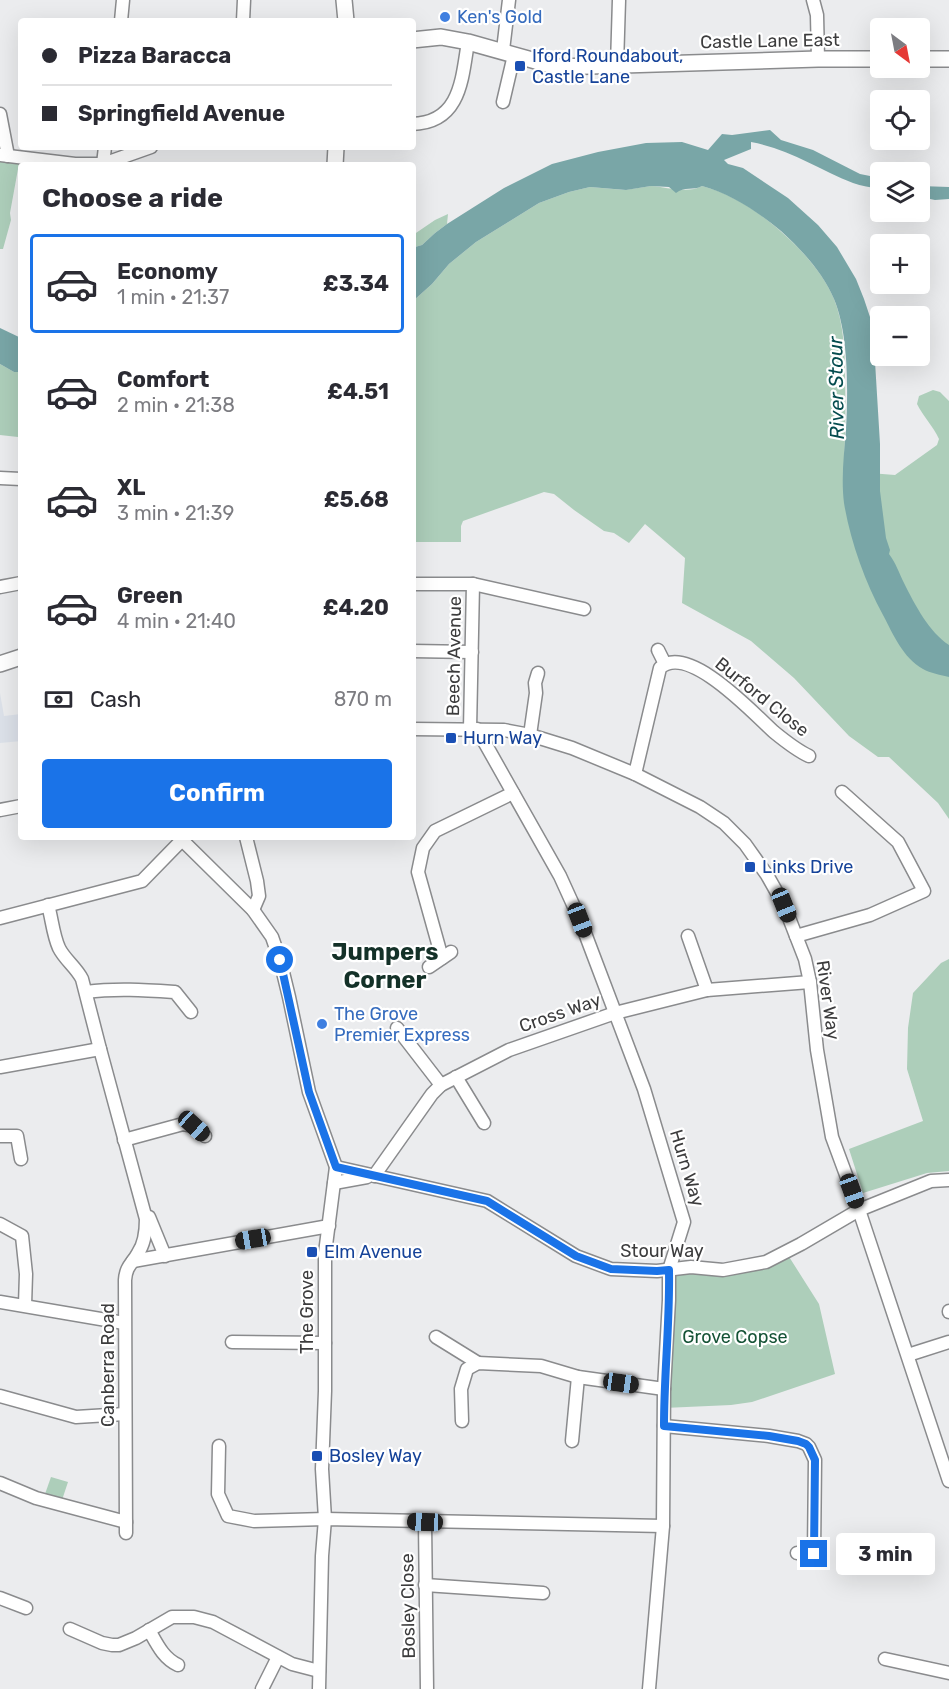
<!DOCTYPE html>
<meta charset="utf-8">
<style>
body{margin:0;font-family:Rubik,sans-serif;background:#f7f7f7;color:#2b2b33;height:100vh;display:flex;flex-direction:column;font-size:22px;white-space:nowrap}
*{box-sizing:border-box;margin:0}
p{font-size:20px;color:#7c7c81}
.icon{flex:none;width:33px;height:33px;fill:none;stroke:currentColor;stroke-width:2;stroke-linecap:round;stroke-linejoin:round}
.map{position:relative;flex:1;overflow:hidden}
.drawer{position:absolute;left:18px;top:162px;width:398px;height:678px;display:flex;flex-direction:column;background:#fff;border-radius:6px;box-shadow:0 6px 24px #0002}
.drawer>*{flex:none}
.top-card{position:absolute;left:18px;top:18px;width:398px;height:132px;border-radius:6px;box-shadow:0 6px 24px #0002;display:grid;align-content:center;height:132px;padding:0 24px;background:#fff}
.needle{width:39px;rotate:148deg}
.tools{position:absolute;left:870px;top:18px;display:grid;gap:12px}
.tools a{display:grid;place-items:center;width:60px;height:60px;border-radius:6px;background:#fff;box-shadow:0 6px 24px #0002;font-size:30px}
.end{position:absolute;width:27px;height:27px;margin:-14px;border:8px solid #1a73e8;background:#fff;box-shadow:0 0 0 3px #fff}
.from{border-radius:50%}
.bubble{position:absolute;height:42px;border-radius:6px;background:#fff;box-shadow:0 6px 24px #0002;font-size:20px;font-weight:700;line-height:42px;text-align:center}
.car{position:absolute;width:18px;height:36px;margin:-18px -9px;border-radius:8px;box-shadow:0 0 4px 2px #0007;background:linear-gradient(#222 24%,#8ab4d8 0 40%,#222 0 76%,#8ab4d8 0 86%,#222 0)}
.top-card b{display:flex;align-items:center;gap:21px;height:57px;font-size:22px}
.top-card b+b{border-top:2px solid #e1e1e2}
.top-card i{width:15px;height:15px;background:#2b2b33}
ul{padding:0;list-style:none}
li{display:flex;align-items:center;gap:18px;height:99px;margin:0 12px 9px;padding:0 12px;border:3px solid transparent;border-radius:6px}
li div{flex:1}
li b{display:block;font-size:22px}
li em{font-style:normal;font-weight:700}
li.current{border-color:#1a73e8}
li>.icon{width:54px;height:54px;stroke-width:1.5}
h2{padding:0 24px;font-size:27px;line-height:72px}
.pay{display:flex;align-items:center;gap:15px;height:66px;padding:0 24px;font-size:22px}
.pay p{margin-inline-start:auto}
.cta{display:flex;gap:12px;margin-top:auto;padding:12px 24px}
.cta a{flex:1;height:69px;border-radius:6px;background:#1a73e8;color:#fff;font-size:24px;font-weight:700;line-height:69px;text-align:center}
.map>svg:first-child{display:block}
.built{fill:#dce1e9}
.green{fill:#adceba}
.water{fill:#79a6a7}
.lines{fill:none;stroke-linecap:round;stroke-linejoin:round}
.minor-casing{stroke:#8a8b8d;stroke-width:15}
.major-casing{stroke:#8a8b8d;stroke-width:18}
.minor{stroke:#fff;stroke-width:12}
.major{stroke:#fff;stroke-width:15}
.route{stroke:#1a73e8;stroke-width:8}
.shop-dot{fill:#3f7fe0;stroke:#fff;stroke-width:2}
.transit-dot{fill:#1a4fb4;stroke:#fff;stroke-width:2}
.labels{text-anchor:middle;stroke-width:4.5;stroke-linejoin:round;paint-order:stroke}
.shop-label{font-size:18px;fill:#366cbe;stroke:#fff;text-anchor:start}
.street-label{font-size:18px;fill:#3c3c3d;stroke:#fff}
.transit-label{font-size:18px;fill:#164399;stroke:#fff;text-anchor:start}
.park-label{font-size:18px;fill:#155336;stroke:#fff}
.water-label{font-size:20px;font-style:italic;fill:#054c4f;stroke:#fff}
.district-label{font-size:24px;font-weight:bold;fill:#143128;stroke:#fff}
</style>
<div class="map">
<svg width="949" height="1689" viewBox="0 0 949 1689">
<rect width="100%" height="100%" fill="#ebecee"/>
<polygon class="built" points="0,693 4,716 21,714 21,741 0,743"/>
<g class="green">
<polygon points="20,158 10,213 11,220 3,249 0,249 0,159"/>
<path d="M651 186C666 187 689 194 702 186 730 193 756 210 777 228 800 248 822 271 834 299 844 324 845 353 845 380 846 410 845 440 844 471L895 475 937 445 939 439C933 426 923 416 917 404L919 396 933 390 940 392 949 401V819L938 803 889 757H878L849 736 794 678 751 641 682 603 685 558 645 524 629 543 614 533 604 531 574 510 554 494 544 492 463 521 461 526V542H413V301L432 284 449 264 476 242 539 203 569 192 590 187 625 190Z"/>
<polygon points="448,214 447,224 435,233 422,245 415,247 413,250 413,235 435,220"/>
<polygon points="0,364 14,372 21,372 21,433 18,437 0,435"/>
<polygon points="949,959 949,1171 927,1173 863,1193 849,1149 923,1121 907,1069 908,1028 913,993 941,963"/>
<polygon points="786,1252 819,1304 835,1374 752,1402 731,1405 664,1408 669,1270 723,1270"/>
<polygon points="51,1477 68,1482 62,1500 45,1494"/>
</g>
<g class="water">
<path d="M770 130 781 140 813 150 860 174 880 178V189C871 187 861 186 853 183 818 169 789 149 751 142V149L724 160 728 164 743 168 788 198 818 225 837 247 856 279 864 299 871 320 874 345 880 444V491L886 538 890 550 889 554C896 563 899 573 904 583 915 605 929 632 949 645V677C941 675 930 673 923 669 903 658 893 634 883 615 865 582 850 540 844 503 841 479 844 454 846 430 848 391 849 335 834 299 823 273 802 250 781 231 758 212 731 194 702 186 694 191 684 186 676 193L669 187 651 186 626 190 590 187 569 192 539 203 476 242 449 264 432 284 413 301V250L415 247 422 245 435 233 447 224 504 188 552 164 598 152 646 143 682 142 708 150 722 134 732 135Z"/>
<polygon points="920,186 949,187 949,199 935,200 920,197"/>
<polygon points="0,328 21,338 21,372 14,372 0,364"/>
</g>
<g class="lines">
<defs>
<g id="minor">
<polyline points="813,0 817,15 818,59"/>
<polyline points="121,21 123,0"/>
<polyline points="243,21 244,0"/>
<polyline points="503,50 509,0"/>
<polyline points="617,65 619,0"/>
<polyline points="503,102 514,55"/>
<polyline points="0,114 8,156"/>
<path d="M412 124C461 123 462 78 468 42"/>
<polyline points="0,155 75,164 103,164 151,147"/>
<polyline points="103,164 105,147"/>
<polyline points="0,478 21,479"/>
<polyline points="412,584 473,584 584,609"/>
<polyline points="0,587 21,583"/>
<polyline points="658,650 665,664"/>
<polyline points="412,651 472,652"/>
<polyline points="412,729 504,730 530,735 572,748 635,774 700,807 724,823 745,844 767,875 784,905 805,959 810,982 817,1050 832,1137 859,1210 949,1481"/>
<polyline points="470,729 473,584"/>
<polyline points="477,729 560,876 580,920 644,1089 684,1222 669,1270 669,1300 664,1389 663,1526 649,1689"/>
<polyline points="530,735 536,693 535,683 538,673"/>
<path d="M635 774 660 668C688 642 754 714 774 732 785 741 796 750 809 756"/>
<polyline points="0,810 21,806"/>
<polyline points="179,837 253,910 272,937 280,960 289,997 309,1092 336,1167 325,1253 325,1391 322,1469 325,1519 322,1556 319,1689"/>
<polyline points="246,837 257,881 259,896 253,910"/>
<path d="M48 905C52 919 53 935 59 948 65 960 76 967 82 979L100 1049 146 1219C146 1231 145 1243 138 1253 132 1264 126 1266 125 1280L126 1533"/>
<polyline points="0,918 142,881 182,840"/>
<polyline points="688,936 707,990"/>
<polyline points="796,936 870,915 924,891 898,842 842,792"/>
<polyline points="442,958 418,872 423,848 435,831 513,793"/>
<polyline points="429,967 451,952"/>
<path d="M86 992C116 988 145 990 175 992L191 1012"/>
<polyline points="397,1028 441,1085"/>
<polyline points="0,1067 100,1049"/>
<polyline points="456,1077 484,1123"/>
<polyline points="0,1136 17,1136 21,1159"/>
<polyline points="124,1140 183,1124 194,1126 205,1136"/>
<polyline points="336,1167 487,1201 576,1256 611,1269 657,1271 691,1267 723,1270 766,1262 801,1244 859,1210 931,1181 949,1180"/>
<polyline points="374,1176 432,1094 441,1085 509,1050 615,1013 707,990 810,982"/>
<polyline points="334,1183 367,1177"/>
<polyline points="149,1217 165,1256"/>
<polyline points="0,1224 22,1236 26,1274 25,1305"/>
<polyline points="133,1261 329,1226"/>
<polyline points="0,1302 124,1323"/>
<polyline points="949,1311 949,1312"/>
<polyline points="436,1337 478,1363"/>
<polyline points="232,1342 325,1343"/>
<polyline points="908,1355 949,1342"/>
<polyline points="0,1396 76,1417 125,1414"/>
<polyline points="462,1421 461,1389 467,1369 478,1363 541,1366 578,1377 664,1389"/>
<polyline points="664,1426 769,1436 798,1441 806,1444 809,1447 815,1460 814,1554 797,1553"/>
<polyline points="572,1441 578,1377"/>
<polyline points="219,1446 218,1494 228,1516 254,1521 325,1519 663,1526"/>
<polyline points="0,1483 36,1498 126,1522"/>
<polyline points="425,1522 427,1689"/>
<polyline points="425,1585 543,1593"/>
<polyline points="0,1598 26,1608"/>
<polyline points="70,1629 102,1643 112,1645 119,1645 136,1638 172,1617 194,1617 213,1622 292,1664 319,1671"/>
<path d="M149 1630C157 1644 163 1658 178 1665"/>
<polyline points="885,1659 949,1673"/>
<polyline points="262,1689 278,1657"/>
</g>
<g id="major">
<polyline points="344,0 346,21"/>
<polyline points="412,40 441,37 468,42 557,67 818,59 880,59"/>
<polyline points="920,59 949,59"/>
<polyline points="335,165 336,147"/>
<polyline points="0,664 21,657"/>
</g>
</defs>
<use href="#minor" class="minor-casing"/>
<use href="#major" class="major-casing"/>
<use href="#minor" class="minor"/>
<use href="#major" class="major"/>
</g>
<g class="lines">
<path class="route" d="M280 960 309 1092 336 1167 487 1201 576 1256 611 1269 657 1271 669 1270C670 1322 664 1374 664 1426L769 1436 798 1441 806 1444 809 1447 815 1460 814 1554"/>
</g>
<g class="shop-dot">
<circle cx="445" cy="17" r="6"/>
<circle cx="322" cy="1024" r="6"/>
</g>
<g class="transit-dot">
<rect x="514" y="60" width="12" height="12" rx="3"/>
<rect x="445" y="732" width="12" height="12" rx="3"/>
<rect x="744" y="861" width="12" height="12" rx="3"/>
<rect x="306" y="1246" width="12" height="12" rx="3"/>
<rect x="311" y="1450" width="12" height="12" rx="3"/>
</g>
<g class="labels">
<g class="shop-label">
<text x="457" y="23">Ken's Gold</text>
<text x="334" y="1020">The Grove<tspan x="334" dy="21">Premier Express</tspan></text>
</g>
<g class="street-label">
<text transform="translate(770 41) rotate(-1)" y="6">Castle Lane East</text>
<text transform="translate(454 656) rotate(-89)" y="6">Beech Avenue</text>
<text transform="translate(762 697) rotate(39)" y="6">Burford Close</text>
<text transform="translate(828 1000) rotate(82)" y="6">River Way</text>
<text transform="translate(560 1013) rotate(-19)" y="6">Cross Way</text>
<text transform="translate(687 1168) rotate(73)" y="6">Hurn Way</text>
<text x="662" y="1257">Stour Way</text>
<text transform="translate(307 1312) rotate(-90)" y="6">The Grove</text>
<text transform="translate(108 1365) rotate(-90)" y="6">Canberra Road</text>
<text transform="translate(408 1606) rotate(-91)" y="6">Bosley Close</text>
</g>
<g class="transit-label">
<text x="532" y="62">Iford Roundabout,<tspan x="532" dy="21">Castle Lane</tspan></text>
<text x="463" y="744">Hurn Way</text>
<text x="762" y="873">Links Drive</text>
<text x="324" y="1258">Elm Avenue</text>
<text x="329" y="1462">Bosley Way</text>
</g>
<g class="park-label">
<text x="735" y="1343">Grove Copse</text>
</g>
<g class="water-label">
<text transform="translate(836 388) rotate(-91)" y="7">River Stour</text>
</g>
<g class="district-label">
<text x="385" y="960">Jumpers<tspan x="385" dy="28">Corner</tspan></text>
</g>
</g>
</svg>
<div class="tools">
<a><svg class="needle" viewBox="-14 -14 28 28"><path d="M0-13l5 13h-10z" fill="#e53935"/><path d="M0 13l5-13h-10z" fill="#7c7c81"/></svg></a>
<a><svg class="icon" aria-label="locate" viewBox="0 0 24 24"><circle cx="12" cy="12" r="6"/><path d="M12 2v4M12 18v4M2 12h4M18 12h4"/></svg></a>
<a><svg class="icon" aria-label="layers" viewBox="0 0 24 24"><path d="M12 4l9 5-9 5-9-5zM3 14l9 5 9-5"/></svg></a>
<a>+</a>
<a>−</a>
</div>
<i class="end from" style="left:280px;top:960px"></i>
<i class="end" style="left:814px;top:1554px"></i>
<div class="bubble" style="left:836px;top:1533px;width:99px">3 min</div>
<i class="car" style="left:784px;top:905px;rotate:158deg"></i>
<i class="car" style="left:580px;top:920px;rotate:159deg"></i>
<i class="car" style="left:194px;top:1126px;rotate:132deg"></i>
<i class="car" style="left:852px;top:1191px;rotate:160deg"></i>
<i class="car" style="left:253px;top:1239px;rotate:260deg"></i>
<i class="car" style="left:621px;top:1383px;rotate:98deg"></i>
<i class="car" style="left:425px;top:1522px;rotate:272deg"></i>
<div class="top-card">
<b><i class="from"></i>Pizza Baracca</b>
<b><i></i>Springfield Avenue</b>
</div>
<section class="drawer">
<h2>Choose a ride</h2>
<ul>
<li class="current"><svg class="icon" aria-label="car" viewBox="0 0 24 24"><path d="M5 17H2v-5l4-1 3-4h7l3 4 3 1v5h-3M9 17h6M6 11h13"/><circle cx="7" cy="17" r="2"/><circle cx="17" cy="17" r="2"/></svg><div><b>Economy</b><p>1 min · 21:37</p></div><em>£3.34</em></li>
<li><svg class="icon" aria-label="car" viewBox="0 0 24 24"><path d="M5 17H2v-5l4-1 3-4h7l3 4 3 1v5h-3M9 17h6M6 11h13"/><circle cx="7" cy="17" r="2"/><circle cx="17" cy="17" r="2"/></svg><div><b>Comfort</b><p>2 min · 21:38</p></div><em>£4.51</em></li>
<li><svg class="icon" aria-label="car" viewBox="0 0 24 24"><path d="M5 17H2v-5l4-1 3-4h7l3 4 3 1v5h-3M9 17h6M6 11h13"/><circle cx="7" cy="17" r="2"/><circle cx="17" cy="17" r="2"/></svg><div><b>XL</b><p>3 min · 21:39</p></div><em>£5.68</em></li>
<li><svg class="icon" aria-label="car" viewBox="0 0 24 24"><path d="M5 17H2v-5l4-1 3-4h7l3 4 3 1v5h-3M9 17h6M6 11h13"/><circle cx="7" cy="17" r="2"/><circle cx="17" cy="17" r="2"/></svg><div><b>Green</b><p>4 min · 21:40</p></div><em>£4.20</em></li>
</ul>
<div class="pay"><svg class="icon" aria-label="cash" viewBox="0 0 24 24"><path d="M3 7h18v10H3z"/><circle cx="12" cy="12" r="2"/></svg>Cash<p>870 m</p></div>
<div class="cta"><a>Confirm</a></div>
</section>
</div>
